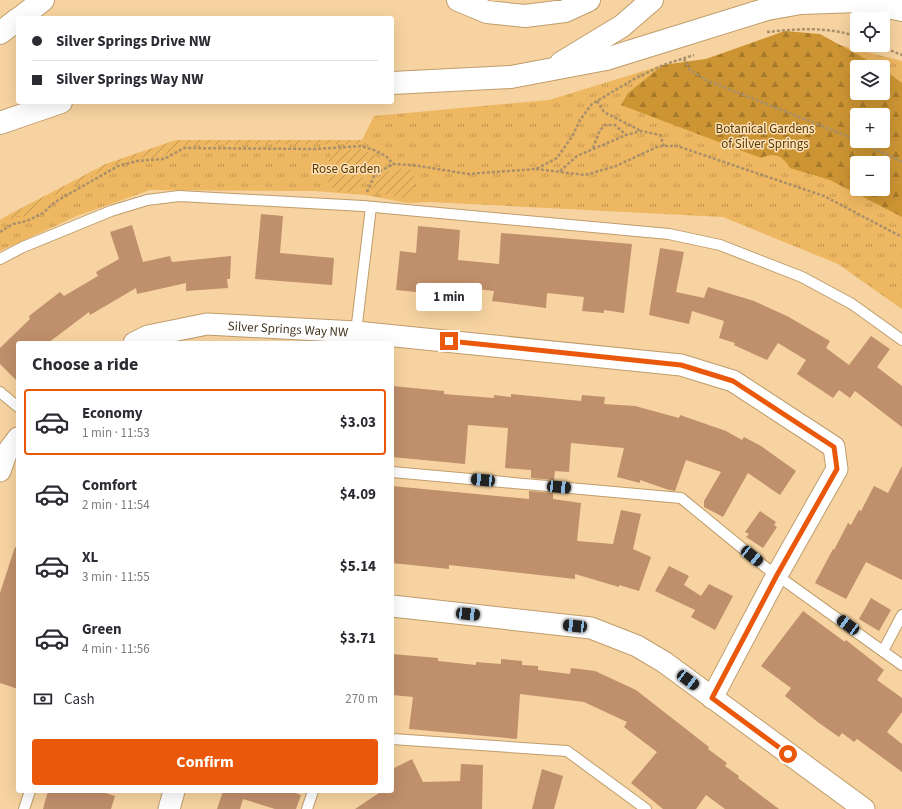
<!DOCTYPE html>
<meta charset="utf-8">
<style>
body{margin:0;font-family:"Source Sans 3",sans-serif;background:#f2f2f3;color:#2b2b33;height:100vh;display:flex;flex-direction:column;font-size:15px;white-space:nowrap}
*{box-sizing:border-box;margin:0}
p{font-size:13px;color:#7c7c81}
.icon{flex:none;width:22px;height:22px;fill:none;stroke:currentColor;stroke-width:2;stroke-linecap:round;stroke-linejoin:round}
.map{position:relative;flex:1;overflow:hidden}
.details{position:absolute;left:16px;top:341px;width:378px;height:452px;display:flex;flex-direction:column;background:#fff;border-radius:4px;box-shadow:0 4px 16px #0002}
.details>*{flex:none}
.guide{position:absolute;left:16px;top:16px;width:378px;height:88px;border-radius:4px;box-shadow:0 4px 16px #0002;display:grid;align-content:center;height:88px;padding:0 16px;background:#fff}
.tools{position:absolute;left:850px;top:12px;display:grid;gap:8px}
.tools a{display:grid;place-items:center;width:40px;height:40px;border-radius:4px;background:#fff;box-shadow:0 4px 16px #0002;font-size:20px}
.end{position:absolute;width:18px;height:18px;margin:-9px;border:5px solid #ea580c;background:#fff;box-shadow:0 0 0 2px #fff}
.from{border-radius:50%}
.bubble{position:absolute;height:28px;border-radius:4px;background:#fff;box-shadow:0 4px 16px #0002;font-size:13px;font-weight:700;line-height:28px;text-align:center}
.car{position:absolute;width:12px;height:24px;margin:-12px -6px;border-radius:5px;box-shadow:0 0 3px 1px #0007;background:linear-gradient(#222 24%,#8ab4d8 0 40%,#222 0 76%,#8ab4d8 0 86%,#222 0)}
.guide b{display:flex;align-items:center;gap:14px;height:38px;font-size:15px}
.guide b+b{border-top:1px solid #e1e1e2}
.guide i{width:10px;height:10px;background:#2b2b33}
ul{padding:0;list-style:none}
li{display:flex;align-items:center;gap:12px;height:66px;margin:0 8px 6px;padding:0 8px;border:2px solid transparent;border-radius:4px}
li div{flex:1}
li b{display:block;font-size:15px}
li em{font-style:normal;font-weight:700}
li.selected{border-color:#ea580c}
li>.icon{width:36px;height:36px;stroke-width:1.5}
h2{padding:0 16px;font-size:18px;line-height:48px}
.pay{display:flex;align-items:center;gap:10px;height:44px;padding:0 16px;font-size:15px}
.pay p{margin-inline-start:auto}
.cta{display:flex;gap:8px;margin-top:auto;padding:8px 16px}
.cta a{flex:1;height:46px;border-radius:4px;background:#ea580c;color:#fff;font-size:16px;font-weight:700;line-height:46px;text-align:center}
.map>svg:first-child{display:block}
.grass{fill:url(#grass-tufts);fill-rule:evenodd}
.forest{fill:url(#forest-firs);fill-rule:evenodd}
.garden{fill:url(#garden-furrows)}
.building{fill:#c08f6b}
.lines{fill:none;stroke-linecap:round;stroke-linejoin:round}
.service-casing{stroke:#bf9d6c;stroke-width:12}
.minor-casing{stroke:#bf9d6c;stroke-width:23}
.motorway-casing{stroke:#bf9d6c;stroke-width:24}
.path{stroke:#aa906a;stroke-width:2.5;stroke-dasharray:3 2;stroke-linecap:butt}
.service{stroke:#fff;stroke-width:10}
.minor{stroke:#fff;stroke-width:21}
.motorway{stroke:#fff;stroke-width:22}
.route{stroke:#ea580c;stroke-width:5}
.labels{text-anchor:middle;stroke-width:3;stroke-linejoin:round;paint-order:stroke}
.park-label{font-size:13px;fill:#583b04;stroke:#fee1b9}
.street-label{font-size:13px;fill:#443621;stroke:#fee1b9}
</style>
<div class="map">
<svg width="902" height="809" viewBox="0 0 902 809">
<defs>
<pattern id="grass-tufts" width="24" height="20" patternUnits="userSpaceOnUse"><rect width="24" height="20" fill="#eeb762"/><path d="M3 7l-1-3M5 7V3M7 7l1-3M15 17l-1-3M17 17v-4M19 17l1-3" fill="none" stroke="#c29650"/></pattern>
<pattern id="forest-firs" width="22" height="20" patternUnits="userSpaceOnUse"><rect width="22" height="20" fill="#cc9433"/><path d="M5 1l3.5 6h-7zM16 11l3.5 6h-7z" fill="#a77a2b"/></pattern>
<pattern id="garden-furrows" width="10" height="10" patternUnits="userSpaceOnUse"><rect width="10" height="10" fill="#eeb762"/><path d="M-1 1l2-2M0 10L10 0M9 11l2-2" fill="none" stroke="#c29650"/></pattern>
</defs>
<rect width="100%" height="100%" fill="#f6d3a0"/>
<path class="grass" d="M785 31 902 61V309L838 264 723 217 431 202 407 203 366 195 315 191 150 190 77 216 0 251V220L106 164 167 143 177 140H362L374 116 549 100 663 65 706 59ZM857 67H883V93H857ZM857 115H883V141H857ZM857 163H883V189H857Z"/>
<path class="forest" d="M785 31 820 34 880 67H857V93H883V69L902 83V217L830 180 790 168C783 156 775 152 761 158L621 105 628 93 663 65 706 59ZM857 115H883V141H857ZM857 163H883V189H857Z"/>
<g class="garden">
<polygon points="177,140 362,140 362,144 179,145 162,157 147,159 141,156 107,168 51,197 37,213 29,217 17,216 0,225 0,220 10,214 106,164"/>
<path d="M341 148 360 149 377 156V159L365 171 358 191C324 198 321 176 333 150Z"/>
<path d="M397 168 412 170C415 181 419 193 407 199L372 192C369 179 386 171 397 168Z"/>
</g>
<g class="building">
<polygon points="261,214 283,216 280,253 334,258 332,285 255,279"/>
<polygon points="132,225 143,262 170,256 172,262 231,256 230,279 227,279 228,288 186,291 186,283 137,294 136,288 90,315 89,312 48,343 18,343 18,382 0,364 0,348 30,319 29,316 60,292 64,296 98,276 96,272 119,259 110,232"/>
<polygon points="418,226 460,230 458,260 499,264 501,233 632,244 624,313 604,310 604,313 582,311 584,297 547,293 546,308 492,301 494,291 457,287 455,299 434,297 435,294 396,290 400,251 416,253"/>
<polygon points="660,248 684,252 676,292 704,298 708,287 754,301 787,316 830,341 826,348 849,365 871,336 890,349 877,367 902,386 902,427 855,391 850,398 839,390 833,398 797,374 806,360 778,343 767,360 734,345 735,343 719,338 724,321 692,311 689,324 649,315"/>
<polygon points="392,386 444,391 444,394 494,398 494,395 511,397 511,394 581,401 582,395 605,397 604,404 635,406 679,418 680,415 726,431 742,440 744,437 761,446 796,471 780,495 748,473 723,517 704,507 704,501 721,472 686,460 675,491 669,490 640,480 640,483 617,477 624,448 571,443 569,472 555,471 554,480 531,478 531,470 505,468 508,428 468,425 465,464 392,457"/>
<polygon points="902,466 902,580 866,562 846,599 815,583 833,549 834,550 848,523 851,525 859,510 861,511 874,486 888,493"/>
<polygon points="392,486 529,499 529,491 553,493 553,499 581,503 577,541 613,544 621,510 641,514 633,549 651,557 639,591 619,585 619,587 575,574 575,579 449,565 449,569 392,563"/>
<polygon points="760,511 776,522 774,525 777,527 763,548 746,537 749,534 745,532"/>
<polygon points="15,547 18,548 18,689 0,683 0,593"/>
<polygon points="669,566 689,576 684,585 701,596 709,584 733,596 715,630 691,617 695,610 655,591"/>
<polygon points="871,598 891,610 879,631 859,619"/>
<polygon points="803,611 845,642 846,640 884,670 877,680 902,698 902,712 887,732 902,744 902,772 857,739 854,742 842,733 839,737 819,723 785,696 791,688 761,666"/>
<polygon points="392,654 438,658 438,661 476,665 476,662 501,664 501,659 522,661 522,665 538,666 538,670 570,674 571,668 595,671 636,690 709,747 708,749 727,763 725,766 739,776 738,778 779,809 725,809 706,795 696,809 663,809 631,783 657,752 624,727 627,722 584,702 520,694 517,739 409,729 413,697 392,695"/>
<polygon points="412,759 423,782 460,781 461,764 483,765 482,809 355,809 382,791 392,791 392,769"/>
<polygon points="542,769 563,776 554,809 532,809"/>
<polygon points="48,791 99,791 115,796 111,809 43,809"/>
<polygon points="223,791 290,791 301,795 296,809 275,809 243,799 240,809 217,809"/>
</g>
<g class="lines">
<defs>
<g id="service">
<polyline points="0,259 23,247 111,211 147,200 179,196 363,206 669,234 720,245 802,277 852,304 902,340"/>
<polyline points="356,332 371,207"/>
<polyline points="0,392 18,407"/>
<polyline points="392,472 681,498 764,566 902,665"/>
<polyline points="883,651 902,615"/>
<polyline points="392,739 567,751 646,809"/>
<polyline points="24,809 30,791"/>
<polyline points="307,809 313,791"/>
</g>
<g id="minor">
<path id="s1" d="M134 343 148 336 207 324 356 332 681 365 733 381 834 447 837 469 777 575 712 698"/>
<polyline points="0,471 6,454 18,438"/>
<polyline points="392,606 591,628 637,646 664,662 864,809"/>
<polyline points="169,809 174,791"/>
</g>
<g id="motorway">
<polyline points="458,0 487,12 525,16 565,11 589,0"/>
<polyline points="20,18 43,0"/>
<polyline points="0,33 18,19"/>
<polyline points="561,63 622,26 652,0"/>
<polyline points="392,83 511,77 606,59 767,9 801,3 859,1 902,10"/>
<polyline points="0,123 61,102"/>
</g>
</defs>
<use href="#service" class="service-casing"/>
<use href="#minor" class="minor-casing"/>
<use href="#motorway" class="motorway-casing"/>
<g class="path">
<path d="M767 32C796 29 829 26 857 37"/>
<polyline points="877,45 902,55"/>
<polyline points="684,59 690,70 706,80 857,140"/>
<polyline points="597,101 604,112 641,131"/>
<polyline points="859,141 902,162"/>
<polyline points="593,148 600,130 605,125 615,125 626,135"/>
<polyline points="536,169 585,175 616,166 659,146 677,146 824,196 902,237"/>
<polyline points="560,171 577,156 626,135 641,131 660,135 664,146"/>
<polyline points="367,192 375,174 393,164 413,165 468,174 536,169 557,158 573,135 580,120 592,104 634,79 663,65 694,55"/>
<polyline points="0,232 13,224 27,221 43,213 55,202 118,166 137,161 164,159 184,148 316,149 361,146 374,150 386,156 393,164"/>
</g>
<use href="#service" class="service"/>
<use href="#minor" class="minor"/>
<use href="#motorway" class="motorway"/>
</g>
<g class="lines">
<polyline class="route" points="449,341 681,365 733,381 834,447 837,469 777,575 712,698 788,754"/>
</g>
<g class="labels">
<g class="park-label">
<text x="765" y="133">Botanical Gardens<tspan x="765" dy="15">of Silver Springs</tspan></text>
<text x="346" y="173">Rose Garden</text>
</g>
<g class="street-label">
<text dy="5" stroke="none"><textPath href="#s1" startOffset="157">Silver Springs Way NW</textPath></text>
</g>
</g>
</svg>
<div class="tools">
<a><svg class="icon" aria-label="locate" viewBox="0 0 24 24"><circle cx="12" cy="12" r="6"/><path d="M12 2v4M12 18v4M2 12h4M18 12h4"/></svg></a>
<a><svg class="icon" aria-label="layers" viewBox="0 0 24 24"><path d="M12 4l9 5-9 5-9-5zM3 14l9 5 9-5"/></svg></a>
<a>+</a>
<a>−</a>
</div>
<i class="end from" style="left:788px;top:754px"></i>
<i class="end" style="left:449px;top:341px"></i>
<div class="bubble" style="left:416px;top:283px;width:66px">1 min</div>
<i class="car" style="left:483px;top:480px;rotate:275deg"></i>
<i class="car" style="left:559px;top:487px;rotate:95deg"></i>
<i class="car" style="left:752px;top:556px;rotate:129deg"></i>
<i class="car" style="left:468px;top:614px;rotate:96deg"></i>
<i class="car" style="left:848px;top:625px;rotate:306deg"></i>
<i class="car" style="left:575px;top:626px;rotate:276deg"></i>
<i class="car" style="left:688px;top:680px;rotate:127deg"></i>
<div class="guide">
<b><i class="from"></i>Silver Springs Drive NW</b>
<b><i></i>Silver Springs Way NW</b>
</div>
<section class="details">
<h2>Choose a ride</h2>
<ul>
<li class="selected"><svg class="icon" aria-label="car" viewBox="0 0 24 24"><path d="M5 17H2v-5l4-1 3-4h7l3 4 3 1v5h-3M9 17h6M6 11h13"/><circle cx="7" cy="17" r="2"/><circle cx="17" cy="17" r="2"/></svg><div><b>Economy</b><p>1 min · 11:53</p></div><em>$3.03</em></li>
<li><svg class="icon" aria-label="car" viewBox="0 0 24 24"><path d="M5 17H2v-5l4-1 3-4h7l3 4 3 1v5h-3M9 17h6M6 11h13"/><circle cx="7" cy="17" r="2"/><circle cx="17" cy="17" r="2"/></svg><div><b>Comfort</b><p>2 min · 11:54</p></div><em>$4.09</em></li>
<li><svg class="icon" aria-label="car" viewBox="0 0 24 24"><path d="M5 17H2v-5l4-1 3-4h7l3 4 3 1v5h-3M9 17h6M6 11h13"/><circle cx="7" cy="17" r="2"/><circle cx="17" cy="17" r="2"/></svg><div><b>XL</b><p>3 min · 11:55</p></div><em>$5.14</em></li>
<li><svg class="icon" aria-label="car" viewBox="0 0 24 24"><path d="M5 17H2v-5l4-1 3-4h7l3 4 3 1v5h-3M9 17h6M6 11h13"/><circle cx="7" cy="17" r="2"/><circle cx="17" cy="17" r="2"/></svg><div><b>Green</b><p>4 min · 11:56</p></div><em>$3.71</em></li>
</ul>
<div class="pay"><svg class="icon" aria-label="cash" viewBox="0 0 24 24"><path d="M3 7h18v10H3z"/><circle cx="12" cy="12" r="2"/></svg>Cash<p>270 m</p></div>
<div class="cta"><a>Confirm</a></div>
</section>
</div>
